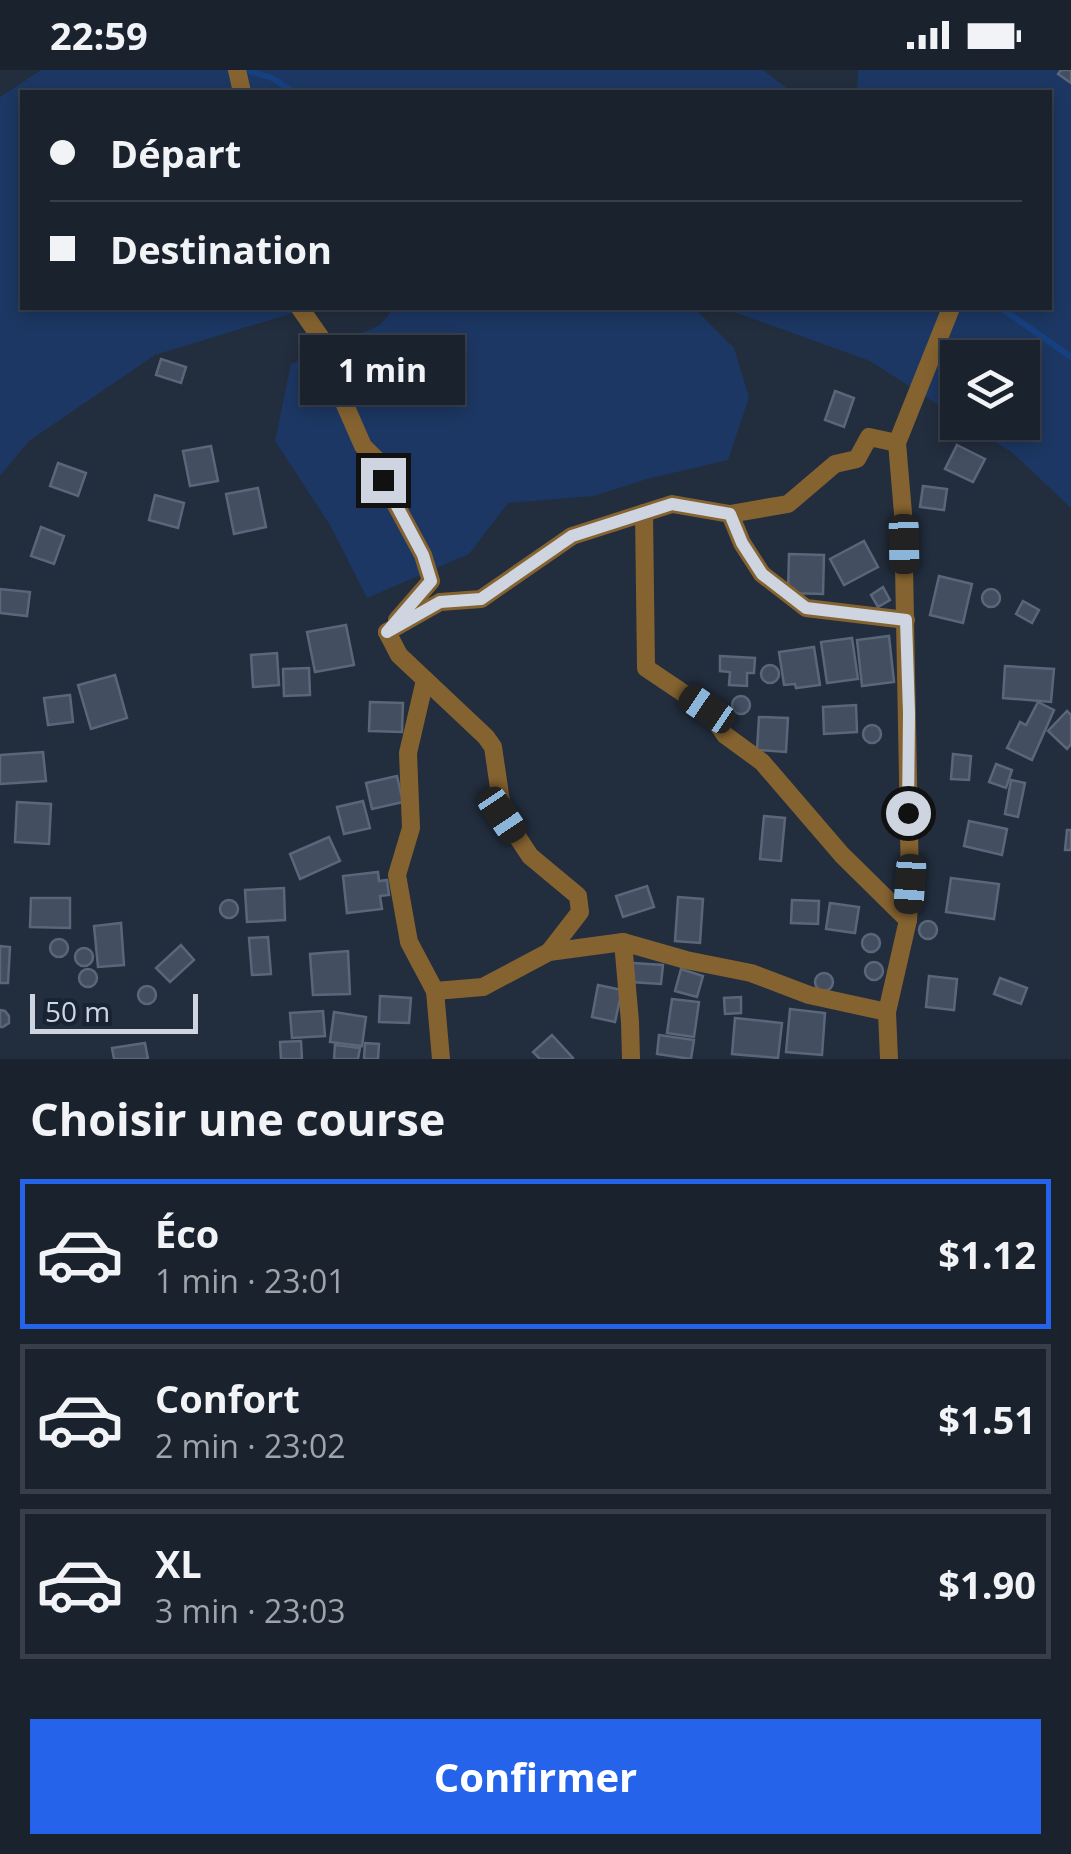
<!DOCTYPE html>
<html lang="fr">
<meta charset="utf-8">
<style>
body{margin:0;font-family:"Open Sans",sans-serif;background:#272f3a;color:#f1f3f6;height:100vh;display:flex;flex-direction:column;font-size:38px;white-space:nowrap}
*{box-sizing:border-box;margin:0}
p{font-size:32px;color:#9fa4aa}
.icon{flex:none;width:55px;height:55px;fill:none;stroke:currentColor;stroke-width:2;stroke-linecap:round;stroke-linejoin:round}
.map{position:relative;height:989px;overflow:hidden}
.drawer{display:flex;flex-direction:column;background:#1a222e;flex:1}
.drawer>*{flex:none}
.hud{position:absolute;left:20px;top:20px;width:1032px;height:220px;border-radius:0px;box-shadow:0 5px 15px #0003,0 0 0 2px #383f4a;display:grid;align-content:center;height:220px;padding:0 30px;background:#1a222e}
.controls{position:absolute;left:940px;top:270px;display:grid;gap:20px}
.controls a{display:grid;place-items:center;width:100px;height:100px;border-radius:0px;background:#1a222e;box-shadow:0 5px 15px #0003,0 0 0 2px #383f4a;font-size:50px}
.scale{position:absolute;left:30px;bottom:25px;width:168px;box-sizing:border-box;padding-left:10px;border:5px solid #ced5e0;border-top:0;font-size:28px;line-height:35px;white-space:nowrap;color:#ced5e0;-webkit-text-stroke:8px #182333;paint-order:stroke}
.end{position:absolute;width:45px;height:45px;margin:-22px;border:12px solid #ced5e0;background:#111;box-shadow:0 0 0 5px #111}
.from{border-radius:50%}
.bubble{position:absolute;height:70px;border-radius:0px;background:#1a222e;box-shadow:0 5px 15px #0003,0 0 0 2px #383f4a;font-size:32px;font-weight:700;line-height:70px;text-align:center}
.car{position:absolute;width:30px;height:60px;margin:-30px -15px;border-radius:12px;box-shadow:0 0 8px 2px #0007;background:linear-gradient(#222 24%,#8ab4d8 0 40%,#222 0 76%,#8ab4d8 0 86%,#222 0)}
.hud b{display:flex;align-items:center;gap:35px;height:95px;font-size:38px}
.hud b+b{border-top:2px solid #383f4a}
.hud i{width:25px;height:25px;background:#f1f3f6}
ul{padding:0;list-style:none}
li{display:flex;align-items:center;gap:30px;height:150px;margin:0 20px 15px;padding:0 10px;border:5px solid #383f4a;border-radius:0px}
li div{flex:1}
li b{display:block;font-size:38px}
li em{font-style:normal;font-weight:700}
li.on{border-color:#2563eb}
li>.icon{width:90px;height:90px;stroke-width:1.5}
h2{padding:0 30px;font-size:45px;line-height:120px}
.cta{display:flex;gap:20px;margin-top:auto;padding:20px 30px}
.cta a{flex:1;height:115px;border-radius:0px;background:#2563eb;color:#fff;font-size:40px;font-weight:700;line-height:115px;text-align:center}
.status{display:flex;justify-content:space-between;align-items:center;height:70px;padding:0 50px;background:#1a222e;direction:ltr}
.status svg{height:28px;fill:currentColor}
.map>svg:first-child{display:block}
.green{fill:#1c3763}
.lines{fill:none;stroke-linecap:round;stroke-linejoin:round}
.stream{stroke:#174081;stroke-width:6}
.building{fill:#434e61;stroke:#5a6679;stroke-width:2.5}
.minor{stroke:#856330;stroke-width:18}
.route{stroke:#ced5e0;stroke-width:12}
</style>
<div class="status"><b>22:59</b><svg viewBox="0 0 49 12"><path d="M0 12V9h3v3zM5 12V6h3v6zM10 12V3h3v9zM15 12V0h3v12zM26 1h20v11H26zM47 4h2v5h-2z"/></svg></div>
<div class="map">
<svg width="1071" height="989" viewBox="0 0 1071 989">
<rect width="100%" height="100%" fill="#222d3d"/>
<g class="green">
<polygon points="41,0 763,0 792,22 22,22 22,238 310,238 155,285 29,371 0,406 0,27"/>
<polygon points="858,0 1071,0 1071,438 1014,384 966,353 1022,352 1022,288 958,288 957,347 870,291 723,238 1050,238 1050,22 857,22"/>
<polygon points="394,238 694,238 734,278 749,327 728,390 647,409 594,426 508,433 469,484 367,528 330,455 275,371 291,294 380,255"/>
</g>
<g class="lines">
<g class="stream">
<polyline points="246,0 272,8 294,22"/>
<polyline points="1001,238 1071,287"/>
</g>
</g>
<g class="building">
<polygon points="1061,0 1071,0 1071,13 1058,4"/>
<polygon points="161,289 186,297 181,313 156,305"/>
<polygon points="835,321 854,328 844,357 825,350"/>
<polygon points="957,375 985,389 973,412 945,399"/>
<polygon points="211,376 218,411 190,416 183,381"/>
<polygon points="58,393 86,403 78,426 50,416"/>
<polygon points="923,416 947,419 944,440 920,437"/>
<polygon points="258,418 266,457 234,464 226,424"/>
<polygon points="155,425 184,433 178,458 149,450"/>
<polygon points="41,457 64,466 54,494 31,486"/>
<polygon points="864,471 878,497 844,515 830,489"/>
<polygon points="789,484 824,485 823,524 788,523"/>
<polygon points="939,506 972,514 963,553 930,545"/>
<polygon points="883,517 890,530 878,537 871,525"/>
<circle cx="991" cy="528" r="9"/>
<polygon points="0,519 30,522 27,546 0,543"/>
<polygon points="1023,531 1039,540 1032,553 1016,544"/>
<polygon points="346,555 354,595 315,602 307,562"/>
<polygon points="889,566 894,612 862,616 857,570"/>
<polygon points="852,568 858,609 827,613 821,572"/>
<polygon points="814,577 820,615 796,618 795,614 784,615 779,582"/>
<polygon points="277,583 279,615 253,617 251,585"/>
<polygon points="720,586 755,588 754,603 747,603 747,616 729,615 730,602 720,601"/>
<circle cx="770" cy="604" r="9"/>
<polygon points="1005,596 1054,599 1051,632 1003,628"/>
<polygon points="309,598 310,625 284,626 283,599"/>
<polygon points="115,605 127,648 91,659 78,615"/>
<polygon points="70,625 73,652 48,655 44,628"/>
<circle cx="741" cy="635" r="9"/>
<polygon points="370,632 403,633 402,662 369,661"/>
<polygon points="1038,632 1054,640 1032,690 1007,678 1020,652 1026,655"/>
<polygon points="856,635 857,662 824,664 823,637"/>
<polygon points="1067,641 1071,645 1071,674 1067,679 1048,661"/>
<polygon points="759,647 788,648 786,682 757,680"/>
<circle cx="872" cy="664" r="9"/>
<polygon points="43,682 46,711 0,714 0,685"/>
<polygon points="953,684 971,686 969,710 951,709"/>
<polygon points="996,694 1012,700 1006,718 989,712"/>
<polygon points="397,706 403,732 372,739 366,713"/>
<polygon points="1011,710 1025,713 1018,747 1005,744"/>
<polygon points="363,731 370,758 344,764 337,737"/>
<polygon points="17,732 51,734 49,774 15,772"/>
<polygon points="764,746 785,748 781,791 760,789"/>
<polygon points="969,751 1007,759 1002,785 964,776"/>
<polygon points="1067,760 1071,760 1071,780 1065,780"/>
<polygon points="329,767 340,791 300,809 290,784"/>
<polygon points="378,802 379,811 387,810 389,825 380,826 382,839 347,843 343,806"/>
<polygon points="951,808 999,814 994,849 946,842"/>
<polygon points="647,816 654,837 623,847 616,826"/>
<polygon points="284,818 285,850 247,852 245,820"/>
<polygon points="678,827 703,829 700,873 675,871"/>
<polygon points="31,828 70,828 70,858 30,857"/>
<polygon points="792,830 819,831 818,854 791,853"/>
<circle cx="229" cy="839" r="9"/>
<polygon points="830,833 859,837 855,863 826,859"/>
<circle cx="928" cy="860" r="9"/>
<polygon points="121,853 124,895 98,897 94,856"/>
<circle cx="871" cy="873" r="9"/>
<polygon points="268,867 271,904 252,905 249,868"/>
<circle cx="59" cy="878" r="9"/>
<polygon points="181,875 194,890 170,912 156,898"/>
<polygon points="0,876 10,877 8,913 0,913"/>
<circle cx="84" cy="887" r="9"/>
<polygon points="348,881 350,924 313,925 310,884"/>
<circle cx="874" cy="901" r="9"/>
<polygon points="633,893 663,895 661,914 631,912"/>
<polygon points="681,899 703,906 697,927 675,921"/>
<circle cx="88" cy="908" r="9"/>
<circle cx="824" cy="912" r="9"/>
<polygon points="929,906 957,909 954,940 926,937"/>
<polygon points="1000,908 1027,918 1021,934 994,924"/>
<polygon points="598,915 622,920 615,952 592,947"/>
<circle cx="147" cy="925" r="9"/>
<polygon points="380,926 411,928 409,953 379,952"/>
<polygon points="741,927 741,943 725,944 724,928"/>
<polygon points="672,929 699,932 694,967 667,963"/>
<polygon points="790,939 825,943 822,985 786,982"/>
<polygon points="0,940 5,941 9,946 9,953 3,957 0,957"/>
<polygon points="323,941 325,966 292,968 290,943"/>
<polygon points="334,942 366,947 362,976 330,972"/>
<polygon points="735,948 782,953 778,988 732,984"/>
<polygon points="552,965 573,988 572,989 540,989 533,982"/>
<polygon points="659,965 694,970 691,989 657,984"/>
<polygon points="301,971 302,989 281,989 280,972"/>
<polygon points="145,973 148,989 114,989 112,978"/>
<polygon points="365,973 379,974 378,989 364,989"/>
<polygon points="335,975 360,978 358,989 334,989"/>
</g>
<g class="lines">
<g class="minor">
<polyline points="237,0 242,22"/>
<polyline points="300,238 325,274 335,312 363,376 381,394 383,411 423,485 431,511 397,550"/>
<polyline points="644,443 646,598 707,639 725,665 762,692 842,785 908,850"/>
<polyline points="730,444 742,473 762,504 806,538 906,550"/>
<polyline points="387,562 440,532 481,529 572,466 672,434 730,444 788,434 835,394 857,389 869,367 897,373"/>
<polyline points="387,562 399,585 486,667 493,677 503,745 530,786 578,826 580,842 549,882"/>
<polyline points="425,610 408,683 411,758 397,805 409,872 435,921"/>
<polyline points="623,872 630,952 631,989"/>
<polyline points="441,989 435,921 483,917 549,882 623,872 686,890 751,903 809,925 887,942"/>
<polyline points="889,989 887,942 908,850 910,814 903,443 897,373 951,238"/>
</g>
</g>
<g class="lines">
<polyline class="route" points="383,410 423,485 431,511 387,562 440,532 481,529 572,466 672,434 730,444 742,473 762,504 806,538 906,550 909,643 908,743"/>
</g>
</svg>
<div class="controls">
<a><svg class="icon" aria-label="layers" viewBox="0 0 24 24"><path d="M12 4l9 5-9 5-9-5zM3 14l9 5 9-5"/></svg></a>
</div>
<div class="scale">50 m</div>
<i class="end from" style="left:908px;top:743px"></i>
<i class="end" style="left:383px;top:410px"></i>
<div class="bubble" style="left:300px;top:265px;width:165px">1 min</div>
<i class="car" style="left:904px;top:474px;rotate:179deg"></i>
<i class="car" style="left:707px;top:639px;rotate:304deg"></i>
<i class="car" style="left:502px;top:745px;rotate:146deg"></i>
<i class="car" style="left:910px;top:814px;rotate:184deg"></i>
<div class="hud">
<b><i class="from"></i>Départ</b>
<b><i></i>Destination</b>
</div>
</div>
<section class="drawer">
<h2>Choisir une course</h2>
<ul>
<li class="on"><svg class="icon" aria-label="car" viewBox="0 0 24 24"><path d="M5 17H2v-5l4-1 3-4h7l3 4 3 1v5h-3M9 17h6M6 11h13"/><circle cx="7" cy="17" r="2"/><circle cx="17" cy="17" r="2"/></svg><div><b>Éco</b><p>1 min · 23:01</p></div><em>$1.12</em></li>
<li><svg class="icon" aria-label="car" viewBox="0 0 24 24"><path d="M5 17H2v-5l4-1 3-4h7l3 4 3 1v5h-3M9 17h6M6 11h13"/><circle cx="7" cy="17" r="2"/><circle cx="17" cy="17" r="2"/></svg><div><b>Confort</b><p>2 min · 23:02</p></div><em>$1.51</em></li>
<li><svg class="icon" aria-label="car" viewBox="0 0 24 24"><path d="M5 17H2v-5l4-1 3-4h7l3 4 3 1v5h-3M9 17h6M6 11h13"/><circle cx="7" cy="17" r="2"/><circle cx="17" cy="17" r="2"/></svg><div><b>XL</b><p>3 min · 23:03</p></div><em>$1.90</em></li>
</ul>
<div class="cta"><a>Confirmer</a></div>
</section>
